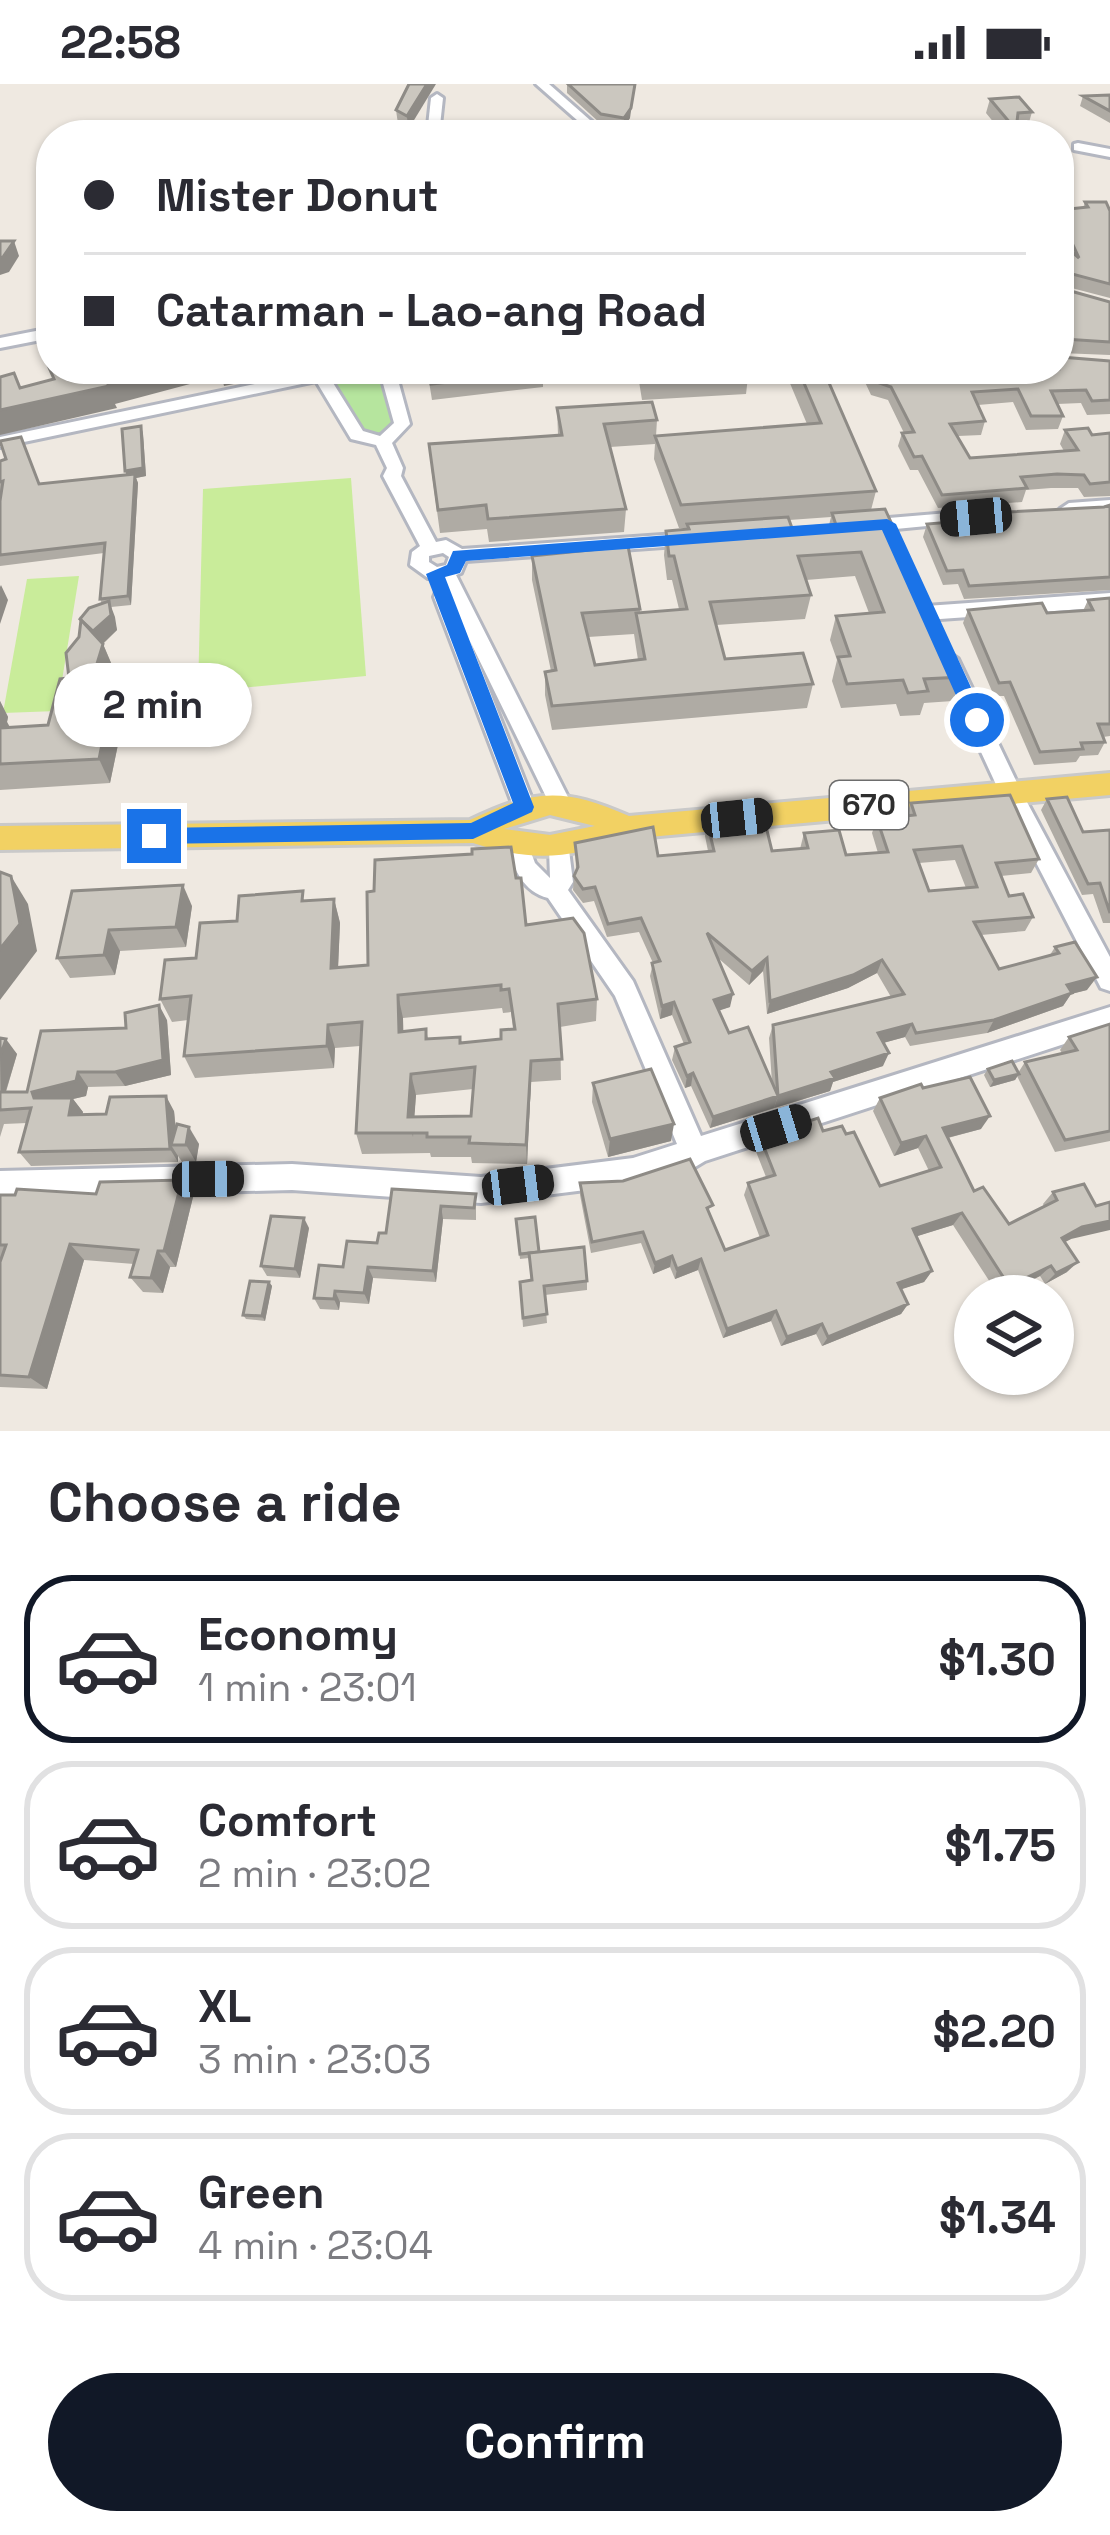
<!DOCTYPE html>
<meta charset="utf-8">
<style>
body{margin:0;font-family:"Space Grotesk",sans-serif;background:#f2f2f3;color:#2b2b33;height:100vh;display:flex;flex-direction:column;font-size:45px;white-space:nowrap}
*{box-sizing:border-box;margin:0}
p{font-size:39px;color:#7c7c81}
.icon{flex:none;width:66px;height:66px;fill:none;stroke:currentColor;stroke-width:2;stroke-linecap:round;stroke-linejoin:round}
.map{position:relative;height:1347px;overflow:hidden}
.side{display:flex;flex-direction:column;background:#fff;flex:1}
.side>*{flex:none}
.hud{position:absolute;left:36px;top:36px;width:1038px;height:264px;border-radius:48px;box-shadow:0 3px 9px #0004;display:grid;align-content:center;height:264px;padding:0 48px;background:#fff}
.fabs{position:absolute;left:954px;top:1191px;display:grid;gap:24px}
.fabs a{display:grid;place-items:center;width:120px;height:120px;border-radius:50%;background:#fff;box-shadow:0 3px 9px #0004;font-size:60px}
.end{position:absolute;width:54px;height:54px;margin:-27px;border:15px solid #1a73e8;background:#fff;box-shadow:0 0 0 6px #fff}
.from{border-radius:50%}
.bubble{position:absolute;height:84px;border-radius:42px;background:#fff;box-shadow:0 3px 9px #0004;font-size:39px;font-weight:600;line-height:84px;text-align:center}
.car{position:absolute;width:36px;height:72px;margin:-36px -18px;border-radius:15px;box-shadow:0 0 9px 3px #0007;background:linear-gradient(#222 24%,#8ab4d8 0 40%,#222 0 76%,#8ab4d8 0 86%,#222 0)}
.hud b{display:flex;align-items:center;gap:42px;height:114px;font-size:45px}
.hud b+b{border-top:3px solid #e1e1e2}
.hud i{width:30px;height:30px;background:#2b2b33}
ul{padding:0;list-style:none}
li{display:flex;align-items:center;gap:36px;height:168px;margin:0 24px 18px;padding:0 24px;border:6px solid #e1e1e2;border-radius:48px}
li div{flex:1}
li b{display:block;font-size:45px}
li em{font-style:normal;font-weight:600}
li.selected{border-color:#111827}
li>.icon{width:108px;height:108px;stroke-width:1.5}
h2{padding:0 48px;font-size:54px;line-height:144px}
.button{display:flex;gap:24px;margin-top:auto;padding:24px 48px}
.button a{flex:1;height:138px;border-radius:72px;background:#111827;color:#fff;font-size:48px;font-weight:600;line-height:138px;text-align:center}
.status{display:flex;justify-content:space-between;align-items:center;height:84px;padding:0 60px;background:#fff;direction:ltr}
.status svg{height:33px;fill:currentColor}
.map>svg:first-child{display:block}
.green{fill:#b6e59e}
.pitch{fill:#c9ec9a}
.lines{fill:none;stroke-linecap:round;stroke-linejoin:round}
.minor-casing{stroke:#b4b7c1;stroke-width:6}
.major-casing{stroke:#c9c9c9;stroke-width:6}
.minor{fill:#fff;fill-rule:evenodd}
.major{fill:#f2d163;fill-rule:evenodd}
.wall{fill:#afaba4;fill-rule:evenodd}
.shaded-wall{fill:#8e8b86}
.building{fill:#cbc7bf;stroke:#8e8b86;stroke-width:3;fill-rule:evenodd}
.route{fill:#1a73e8}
.labels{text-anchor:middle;stroke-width:9;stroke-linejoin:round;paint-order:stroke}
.shield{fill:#fff;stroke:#6d6d6d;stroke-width:3}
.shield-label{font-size:30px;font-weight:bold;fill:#2e2e2e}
</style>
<div class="status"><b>22:58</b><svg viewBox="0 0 49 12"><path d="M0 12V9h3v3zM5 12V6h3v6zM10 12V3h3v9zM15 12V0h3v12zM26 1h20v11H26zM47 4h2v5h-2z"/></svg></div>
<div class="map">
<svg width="1110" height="1347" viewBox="0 0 1110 1347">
<rect width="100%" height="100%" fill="#efe9e1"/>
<polygon class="green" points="359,285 378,287 401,336 383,354 359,346 326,293"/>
<g class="pitch">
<polygon points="351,394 366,592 198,608 203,405"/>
<polygon points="79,492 57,627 3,629 27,495"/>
</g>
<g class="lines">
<defs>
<g id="minor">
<polygon points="536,0 549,0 607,51 594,51"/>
<polygon points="437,10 443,14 439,51 427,51 431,14"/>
<polygon points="1078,59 1110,65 1110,73 1074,66 1074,60"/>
<polygon points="51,244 51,254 0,264 0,254"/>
<path d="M327 285H360L330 294 363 347 380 352 394 339 379 285H395L410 340 392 359 403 384 401 392 436 458 446 456 462 465 691 449 700 455 691 461 466 477 461 489 456 491 571 719 568 725H552L470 557 535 723 532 729H516L434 513 436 508 445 507 439 495 428 494 410 481 412 468 420 462 383 392 387 384 376 361 351 355 316 297 0 363V353ZM443 469 449 473 446 481 437 483 429 478V472Z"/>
<polygon points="1110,416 1110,428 1069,431 1060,425 1069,419"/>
<polygon points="972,427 981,433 978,437 865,448 856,442 865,436"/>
<polygon points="1110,509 1110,523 926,536 916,529 926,522"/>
<polygon points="948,568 958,575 1020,705 1110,873 1110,907 1101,904 999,707 938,575"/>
<path d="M519 755 527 758 535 779 550 794 549 764 552 758 560 755 568 758 573 798 568 806 633 897 701 1052 1110 923V945L705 1077 695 1083 691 1081 633 1100 481 1119 292 1106 0 1113V1087L292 1080 481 1093 633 1074 677 1060 615 912 548 814C524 808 514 786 508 764L511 758Z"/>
</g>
<path id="major" d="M1110 689V711L627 755C567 774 534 779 473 759L0 766V742L470 736C535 705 563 703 629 732ZM550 731 595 742 550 751 504 745Z"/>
</defs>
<use href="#minor" class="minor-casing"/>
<use href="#major" class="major-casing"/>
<use href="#minor" class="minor"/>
<use href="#major" class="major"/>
</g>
<g class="wall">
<polygon points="409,0 408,46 398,40 396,26"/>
<polygon points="567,0 630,34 624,43 601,40 567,9"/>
<polygon points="1110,11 1110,39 1080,22 1083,12"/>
<polygon points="990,15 1032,28 1028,42 1016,43 1014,51 1004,51 986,29"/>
<polygon points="1085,118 1110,127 1110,214 1060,201 1060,204 1110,218 1110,271 1060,269 1061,273 1110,277 1110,330 1087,331 1081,319 1057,320 1063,332 1058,345 1026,346 1013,318 978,321 985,337 981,351 958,352 970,374 1064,367 1060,360 1065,346 1092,351 1110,349 1110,412 1084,413 1078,404 1051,404 1026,406 1022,418 938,424 918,386 910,386 898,362 902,349 904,349 888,316 871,311 864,296 864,285 1059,285 1059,157 1062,159 1059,154 1059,126 1083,124"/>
<polygon points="427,285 543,287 543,303 432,316"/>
<polygon points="637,285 756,285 755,293 748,293 746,310 642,316"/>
<path d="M784 285H823L876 407 871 426 962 593 953 617 924 619 920 631 900 632 896 620 841 624 832 597 837 576 830 556 836 532 869 529 855 492 806 496 811 511 805 535 716 541 725 575 813 600 807 624 552 646 545 611V588L551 587 532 496V472L640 525V528L679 525 672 496H667L664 471 666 447 687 445V444H679L654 375 655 360 610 363 626 425 624 448 489 458 487 445 440 449 431 383 558 351 557 324 657 336 656 352 807 340ZM831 433 829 441 792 444 789 436ZM634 550 638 576 595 581 588 553Z"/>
<polygon points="141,342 143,350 146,392 136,394 138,399 131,521 111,523 117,546 103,560 114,586 112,592 127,617 110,699 0,706 0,617 8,633 7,638 10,643 48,641 69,594 79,553 102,520 100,515 104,469 0,482 0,377 39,400 127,391"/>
<polygon points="1110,421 1110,506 964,515 958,500 943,501 923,453 927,440 947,439 949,431 1104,423"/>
<polygon points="1110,514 1110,652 1103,653 1105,658 1098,671 1080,672 1076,678 1034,681 1004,612 994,612 963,539 968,526 1047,529 1083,527 1088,516"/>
<polygon points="1047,715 1083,748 1110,746 1110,839 1103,839 1093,810 1082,811 1041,726"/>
<path d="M911 719 1039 775 1031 789 1001 792 1009 812 1033 833 1025 847 981 851 999 885 1050 871 1055 863 1087 906 1071 910 1063 922 987 949 910 962 905 953 883 959V982L833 998 830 1007 710 1044 691 1002 685 1004 672 976 675 963 684 960 672 931 660 935 650 892 653 879 639 848 607 853 594 817 583 819 573 806 574 792 576 787 575 759 658 772 708 767 705 752 707 738 772 767 800 765 804 749 846 771 878 769 872 749 877 735 906 732ZM955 776 966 804 929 807 919 779ZM718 874 749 901 763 887 767 930 848 904 877 889 891 913 773 941 769 954 772 999 729 949 719 926 730 923Z"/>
<path d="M516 794 526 841 597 915 596 937 560 943 561 996 531 998 527 1080 472 1079 471 1073H431L430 1069 362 1070 356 1049 360 962 335 964 334 984 195 994 184 972 188 936 172 938 160 915 196 874 237 837 306 817 334 815 340 839 338 883 368 881ZM502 924 503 929 511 928 513 945 501 955 461 959 428 955 426 945 403 947V934ZM473 1005 471 1032 414 1033 416 1011Z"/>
<polygon points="72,807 192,822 186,863 120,867 115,891 70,894 57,874"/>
<polygon points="167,936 171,991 125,1002 88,1003 86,1012 73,1015 83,1028 82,1030 174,1027 176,1045 199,1060 196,1078 182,1078 178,1072 178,1078 31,1082 19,1068 27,1039 4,1040 0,1053 0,954 17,970 6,1008 27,1008 126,944"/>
<polygon points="1110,940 1110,1057 1055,1068 1017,992 1015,996 990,1003 984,991 988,985 1018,989 1025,978 1062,969 1060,966 1069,953"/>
<polygon points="593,999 671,1057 608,1073 592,1018"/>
<polygon points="923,1004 981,1045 948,1054 974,1107 1009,1140 1044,1123 1043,1120 1053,1108 1084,1100 1071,1155 1065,1158 1067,1188 1045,1200 1040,1192 999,1212 953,1141 917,1152 932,1187 924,1198 901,1205 908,1220 901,1230 822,1262 816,1250 781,1262 771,1237 723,1254 698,1186 675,1195 670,1183 653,1190 641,1159 591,1169 580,1111 580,1099 710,1130 725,1166 760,1154 744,1111 748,1099 766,1093 755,1065 760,1053 823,1047 846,1050 880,1102 929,1087 918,1064 894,1072 873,1027 880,1014"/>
<polygon points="392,1105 476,1110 476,1136 443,1135 436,1198 373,1194 369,1220 340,1218 339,1226 320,1225 314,1214 343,1183 377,1159 386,1149"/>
<polygon points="96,1110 193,1113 176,1183 170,1183 163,1209 143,1208 130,1193 134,1180 84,1176 47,1305 0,1303 0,1111"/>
<polygon points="516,1135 539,1168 587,1197 587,1206 545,1211 547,1239 523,1243 520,1198 531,1197 529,1174 520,1175"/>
<polygon points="309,1144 300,1194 267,1192 261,1182"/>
<polygon points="269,1198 272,1202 265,1237 246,1235 243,1231"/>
</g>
<g class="shaded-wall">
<polygon points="427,0 436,0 408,46 407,32"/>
<polygon points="635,0 630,34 624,43 624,34"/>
<polygon points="14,157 19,172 9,188 0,191 0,174"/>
<polygon points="156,285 219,285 220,292 115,320 117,324 0,351 0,326"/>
<polygon points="220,285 281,285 282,290 224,302"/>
<polygon points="141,342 143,350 146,392 136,394 138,399 131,521 128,512 128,395 125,387"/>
<polygon points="1,501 8,516 0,540 0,503"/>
<polygon points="109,517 115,533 117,546 99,563 93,547"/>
<polygon points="103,560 114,586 104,618 93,593"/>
<polygon points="116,592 127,617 110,699 99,675"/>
<polygon points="0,617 8,633 7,638 12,648 0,660"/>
<polygon points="11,792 28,820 37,867 0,916 0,865"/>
<polygon points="183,801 192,822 186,863 176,843"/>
<polygon points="334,815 340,839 337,908 331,884"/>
<polygon points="109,846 120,867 115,891 104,871"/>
<polygon points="767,874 763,887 749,901 752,887"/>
<polygon points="882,876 877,889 848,904 767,930 770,917"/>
<polygon points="1097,893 1087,906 1071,910 1063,922 987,949 994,936 1067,901"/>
<polygon points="733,910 730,923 712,929 714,916"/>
<polygon points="398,911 403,934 404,970 399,948"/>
<polygon points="674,918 672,931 660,935 662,922"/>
<polygon points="159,921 167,936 171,991 125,1002 115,988"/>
<polygon points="912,940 905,953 872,962 878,949"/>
<polygon points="328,941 335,964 334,984 327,962"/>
<polygon points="6,955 17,970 1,1023 0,973"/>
<polygon points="889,969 883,982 833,998 830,1007 774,1024 778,1012 831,988"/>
<polygon points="531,977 531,998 527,1080 526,1061"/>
<polygon points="78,988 88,1003 86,1012 73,1015 83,1028 79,1045 34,1014 32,1008"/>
<polygon points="693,989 691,1002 685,1004 687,992"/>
<polygon points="411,990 416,1011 413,1053 408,1033"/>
<polygon points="1019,990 1015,996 990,1003 994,996"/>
<polygon points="166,1012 174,1027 177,1061 171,1061 178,1072 178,1078 170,1065"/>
<polygon points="778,1012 774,1024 710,1044 713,1033"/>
<polygon points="990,1032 981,1045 935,1057 943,1044"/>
<polygon points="674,1040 671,1057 608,1073 610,1055"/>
<polygon points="189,1043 199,1060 196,1078 186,1061"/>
<polygon points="926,1052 918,1064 894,1072 901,1059"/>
<polygon points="182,1096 193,1113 176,1183 164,1167"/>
<polygon points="441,1122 443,1135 436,1198 433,1187"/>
<polygon points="962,1129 953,1141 905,1156 913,1145"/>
<polygon points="304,1134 309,1144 300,1194 295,1185"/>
<polygon points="1110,1137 1110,1146 1071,1155 1051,1165 1062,1154 1082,1143"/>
<polygon points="70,1160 84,1176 47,1305 29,1293"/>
<polygon points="158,1167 170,1183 163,1209 151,1194"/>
<polygon points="672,1172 670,1183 653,1190 655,1179"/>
<polygon points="701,1175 698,1186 675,1195 677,1185"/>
<polygon points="1078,1178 1067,1188 1045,1200 1056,1189"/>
<polygon points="1051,1182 1040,1192 1000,1212 1009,1202"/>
<polygon points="368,1183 373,1194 369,1220 364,1209"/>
<polygon points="932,1187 924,1198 890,1209 898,1199"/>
<polygon points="269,1198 272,1202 265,1237 262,1232"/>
<polygon points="335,1207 340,1218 339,1226 334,1215"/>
<polygon points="908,1220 901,1230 822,1262 828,1253"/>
<polygon points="776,1227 771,1237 723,1254 727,1245"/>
<polygon points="822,1240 816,1250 781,1262 787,1253"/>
</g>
<g class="building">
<polygon points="409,0 427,0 407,32 396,26"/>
<polygon points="568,0 635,0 631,24 624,34 601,30"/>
<polygon points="1110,11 1110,27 1083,12"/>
<polygon points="1019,13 1032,28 1018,29 1016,46 990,15"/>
<polygon points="1085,118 1106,118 1110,127 1110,200 1065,188 1059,192 1059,157 1079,174 1059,131 1059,126 1088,123"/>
<polygon points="0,157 14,157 3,173 0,174"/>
<polygon points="1059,192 1060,204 1110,218 1110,258 1064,255 1059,260 1061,273 1110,277 1110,316 1092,317 1086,306 1051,307 1063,332 1031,332 1018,305 972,308 985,337 950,340 970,374 1078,366 1065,346 1088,344 1092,351 1110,349 1110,398 1090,400 1084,391 1057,390 1021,393 1027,404 942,411 922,372 914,373 902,349 914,348 891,303 874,297 868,285 1059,285"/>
<polygon points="51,278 51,285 156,285 107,298 109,302 0,326 0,293 14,289 20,304 54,295 47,279"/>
<polygon points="427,285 542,285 543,287 431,300"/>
<polygon points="641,285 746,285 748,291 643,297"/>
<polygon points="798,285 823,285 876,407 681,421 655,352 821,339"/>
<polygon points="652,318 657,336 604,340 626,425 488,435 486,421 438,426 429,360 562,351 557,324"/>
<polygon points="141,342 143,384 125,387 122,345"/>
<polygon points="21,353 39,400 135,390 128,512 100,515 105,459 0,471 0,417 3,397 0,398 0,377 6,375 0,357"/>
<polygon points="1110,421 1110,493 969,502 963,486 947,487 927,440 952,438 949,431 1104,423"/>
<polygon points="885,425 962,593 924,595 928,607 908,609 903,596 847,600 838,573 850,572 836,532 884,528 861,468 798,472 811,511 710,518 725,575 803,569 813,600 552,622 545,588 556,586 532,472 628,462 640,525 582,529 595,581 645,575 636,529 687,525 674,472 669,472 666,447 689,445 687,440 788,433 792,444 836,441 832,429"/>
<polygon points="1110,514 1110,640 1098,640 1105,658 1081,659 1083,665 1040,668 1010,598 999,599 968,526 1042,519 1047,529 1093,526 1088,516"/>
<polygon points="109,517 111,531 93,547 80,535 89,524"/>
<polygon points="81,536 103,560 93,593 116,592 99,675 0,680 0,644 48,641 60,595 69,594 66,569 79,553"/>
<path d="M1010 711 1039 775 996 779 1009 812 1023 810 1033 833 974 838 999 885 1059 869 1055 863 1075 858 1097 893 1067 901 1072 909 994 936 916 949 912 940 878 949 889 969 831 988 835 994 778 1012 773 941 904 910 882 876 853 891 770 917 767 874 752 887 707 849 733 910 714 916 729 949 748 943 778 1012 713 1033 693 989 687 992 675 963 690 958 674 918 662 922 652 879 660 877 641 834 608 840 595 803 583 805 574 792 578 783 575 759 653 743 658 772 714 767 707 738 764 734 772 767 808 764 804 749 839 746 846 771 888 768 877 735 915 731 911 719ZM962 762 977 803 929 807 914 766Z"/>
<polygon points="1067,713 1083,748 1110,746 1110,829 1100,799 1088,800 1047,715"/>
<path d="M511 763 516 794H521L526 841 573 834 584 849 597 915 558 920 562 975 531 977 526 1061 469 1059 470 1053H427V1049H356L362 938 328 941 327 962 184 972 191 912 160 915 165 876 196 874 200 839 237 837 239 812 303 807 302 817 334 815 331 884 368 881 367 808 374 807 375 776 472 770V765ZM501 901V906L509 905 515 945 501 946V955L460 959V953L426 955V945L399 948 398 911ZM475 983 471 1032 408 1033 411 990Z"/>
<polygon points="0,788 11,792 20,840 0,865"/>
<polygon points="183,801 176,843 109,846 104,871 57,874 72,807"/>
<polygon points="159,921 163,976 115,988 78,988 76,997 32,1008 34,1014 72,1014 69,1031 106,1030 110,1013 166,1012 170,1065 19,1068 31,1024 0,1026 0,1008 27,1008 41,947 126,944 125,929"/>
<polygon points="1110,940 1110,1047 1065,1056 1025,978 1077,966 1069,953"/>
<polygon points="0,954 6,955 0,973"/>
<polygon points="1012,977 1019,990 994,996 988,985"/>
<polygon points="651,985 674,1040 610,1055 593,999"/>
<polygon points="970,993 990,1032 943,1044 974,1107 983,1103 1009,1140 1057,1116 1053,1108 1084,1100 1096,1122 1110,1118 1110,1137 1082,1143 1062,1154 1078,1178 1056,1189 1051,1182 1009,1202 962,1129 913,1145 932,1187 898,1199 908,1220 828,1253 822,1240 787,1253 776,1227 727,1245 701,1175 677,1185 672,1172 655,1179 643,1148 592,1158 580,1099 623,1097 690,1075 713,1121 707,1124 725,1166 768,1151 748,1099 775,1091 760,1053 818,1034 823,1047 842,1042 846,1050 854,1048 880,1102 941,1083 926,1052 901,1059 880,1014 921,1000 923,1004"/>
<polygon points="177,1040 189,1043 186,1061 171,1061"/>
<polygon points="182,1096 164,1167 158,1167 151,1194 130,1193 138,1166 70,1160 29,1293 0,1291 0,1178 6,1161 0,1161 0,1111 15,1111 17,1105 96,1110 100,1098"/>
<polygon points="392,1105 476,1110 474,1124 441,1122 433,1187 368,1183 364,1209 335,1207 334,1215 314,1214 319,1181 343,1183 347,1157 377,1159 379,1149 386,1149"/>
<polygon points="271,1132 304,1134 295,1185 261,1182"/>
<polygon points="535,1133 539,1168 520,1170 516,1135"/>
<polygon points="584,1163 587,1197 544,1202 547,1230 523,1234 520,1198 532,1196 529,1169"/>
<polygon points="250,1197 269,1198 262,1232 243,1231"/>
</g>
<polygon class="route" points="887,435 896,440 986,636 984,641 977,643 967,636 882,446 466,477 460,489 445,493 534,723 532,728 473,755 154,760 144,752 154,744 471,739 513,719 426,490 447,481 453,467"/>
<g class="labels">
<rect class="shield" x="830" y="697" width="78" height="48" rx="9"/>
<g class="shield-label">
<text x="869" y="731">670</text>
</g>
</g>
</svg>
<div class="fabs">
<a><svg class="icon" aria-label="layers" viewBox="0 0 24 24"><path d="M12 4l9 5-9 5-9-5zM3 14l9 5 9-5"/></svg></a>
</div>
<i class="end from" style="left:977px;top:636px"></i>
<i class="end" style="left:154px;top:752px"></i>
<div class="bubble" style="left:54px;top:579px;width:198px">2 min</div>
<i class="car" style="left:976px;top:433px;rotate:265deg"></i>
<i class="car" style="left:737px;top:734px;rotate:84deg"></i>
<i class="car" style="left:776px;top:1044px;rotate:73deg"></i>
<i class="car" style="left:208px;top:1095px;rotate:89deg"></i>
<i class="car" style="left:518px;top:1101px;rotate:83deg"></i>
<div class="hud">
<b><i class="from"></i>Mister Donut</b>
<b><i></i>Catarman - Lao-ang Road</b>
</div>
</div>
<section class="side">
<h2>Choose a ride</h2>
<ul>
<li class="selected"><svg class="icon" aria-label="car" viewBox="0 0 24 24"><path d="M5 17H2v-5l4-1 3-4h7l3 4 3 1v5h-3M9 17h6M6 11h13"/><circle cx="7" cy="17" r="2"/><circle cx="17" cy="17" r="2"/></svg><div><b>Economy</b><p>1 min · 23:01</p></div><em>$1.30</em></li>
<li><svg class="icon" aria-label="car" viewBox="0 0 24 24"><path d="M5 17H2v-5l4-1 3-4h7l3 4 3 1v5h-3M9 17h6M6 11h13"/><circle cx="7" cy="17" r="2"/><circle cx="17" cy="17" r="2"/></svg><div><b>Comfort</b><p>2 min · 23:02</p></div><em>$1.75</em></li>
<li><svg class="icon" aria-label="car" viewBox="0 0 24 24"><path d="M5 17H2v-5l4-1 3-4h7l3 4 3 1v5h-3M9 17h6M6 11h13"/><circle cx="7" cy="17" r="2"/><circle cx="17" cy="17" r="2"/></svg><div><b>XL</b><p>3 min · 23:03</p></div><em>$2.20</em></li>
<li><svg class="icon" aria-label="car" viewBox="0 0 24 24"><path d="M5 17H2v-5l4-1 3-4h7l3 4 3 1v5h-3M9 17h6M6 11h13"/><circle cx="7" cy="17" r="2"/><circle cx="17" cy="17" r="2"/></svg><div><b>Green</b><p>4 min · 23:04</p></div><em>$1.34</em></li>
</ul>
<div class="button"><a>Confirm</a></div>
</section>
